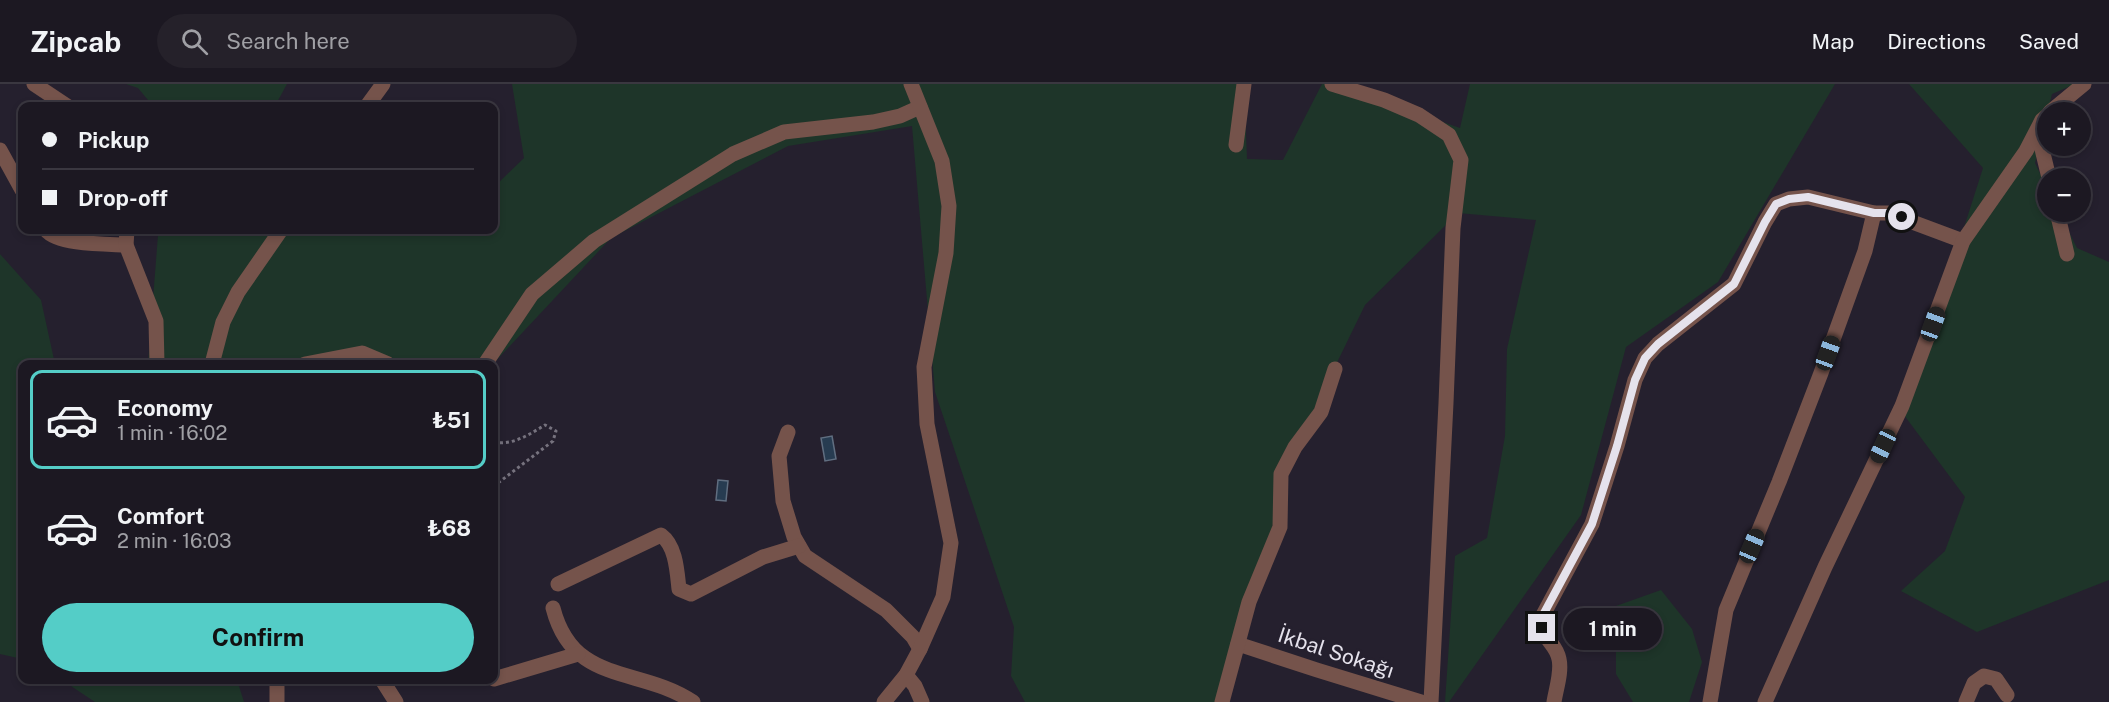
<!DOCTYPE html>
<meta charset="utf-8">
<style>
body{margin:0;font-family:"Public Sans",sans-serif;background:#25212a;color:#f1f3f6;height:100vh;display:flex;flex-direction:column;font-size:22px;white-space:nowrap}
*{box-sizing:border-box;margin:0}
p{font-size:20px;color:#a0a0a5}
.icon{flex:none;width:33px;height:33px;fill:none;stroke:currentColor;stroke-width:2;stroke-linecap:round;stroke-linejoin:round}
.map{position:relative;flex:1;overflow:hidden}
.side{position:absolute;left:18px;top:276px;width:480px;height:324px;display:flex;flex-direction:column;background:#1c1822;border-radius:12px;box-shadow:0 3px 9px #0003,0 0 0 2px #3a3740}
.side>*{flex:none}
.guide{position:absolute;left:18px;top:18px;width:480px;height:132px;border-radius:12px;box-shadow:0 3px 9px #0003,0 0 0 2px #3a3740;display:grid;align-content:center;height:132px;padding:0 24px;background:#1c1822}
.tools{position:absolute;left:2037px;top:18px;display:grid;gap:12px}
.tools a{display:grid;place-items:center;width:54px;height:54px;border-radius:50%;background:#1c1822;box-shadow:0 3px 9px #0003,0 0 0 2px #3a3740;font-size:30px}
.end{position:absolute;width:27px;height:27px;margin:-14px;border:8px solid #e5e2ec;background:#111;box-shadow:0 0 0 3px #111}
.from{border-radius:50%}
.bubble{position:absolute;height:42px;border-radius:21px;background:#1c1822;box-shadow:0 3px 9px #0003,0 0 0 2px #3a3740;font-size:20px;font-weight:700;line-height:42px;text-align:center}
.car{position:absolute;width:18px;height:36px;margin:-18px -9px;border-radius:8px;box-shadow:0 0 4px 2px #0007;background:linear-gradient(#222 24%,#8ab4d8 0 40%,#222 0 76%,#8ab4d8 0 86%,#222 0)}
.guide b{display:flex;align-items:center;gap:21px;height:57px;font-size:22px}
.guide b+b{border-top:2px solid #3a3740}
.guide i{width:15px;height:15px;background:#f1f3f6}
ul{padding:10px 0 0;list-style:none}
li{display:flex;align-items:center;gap:18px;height:99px;margin:0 12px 9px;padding:0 12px;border:3px solid transparent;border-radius:12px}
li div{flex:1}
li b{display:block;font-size:22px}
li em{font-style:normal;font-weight:700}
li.on{border-color:#54cdc7}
li>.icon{width:54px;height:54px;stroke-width:1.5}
.button{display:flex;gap:12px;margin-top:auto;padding:12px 24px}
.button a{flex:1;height:69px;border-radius:36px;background:#54cdc7;color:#111;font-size:24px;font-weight:700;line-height:69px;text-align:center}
header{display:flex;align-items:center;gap:36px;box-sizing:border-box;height:84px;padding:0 30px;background:#1c1822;border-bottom:2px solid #3a3740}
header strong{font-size:28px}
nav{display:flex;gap:33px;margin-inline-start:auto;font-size:21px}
.search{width:420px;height:54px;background:#25212a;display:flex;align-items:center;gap:15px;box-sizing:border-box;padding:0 21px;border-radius:33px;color:#a0a0a5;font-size:22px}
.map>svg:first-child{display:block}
.green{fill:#1e3529}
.water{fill:#273c51;stroke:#606e80;stroke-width:1.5}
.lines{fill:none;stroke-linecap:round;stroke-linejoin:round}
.path{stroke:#76727e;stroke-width:3;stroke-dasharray:3 3;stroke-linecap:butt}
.minor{stroke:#75534b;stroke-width:15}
.route{stroke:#e5e2ec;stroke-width:8}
.labels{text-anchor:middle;stroke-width:5;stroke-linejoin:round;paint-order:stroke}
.street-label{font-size:21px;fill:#e5e2ec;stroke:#25202e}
</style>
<header>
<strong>Zipcab</strong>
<div class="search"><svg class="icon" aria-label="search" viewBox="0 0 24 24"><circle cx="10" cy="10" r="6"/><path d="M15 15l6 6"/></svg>Search here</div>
<nav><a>Map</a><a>Directions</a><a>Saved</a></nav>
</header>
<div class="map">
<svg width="2109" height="618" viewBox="0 0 2109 618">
<rect width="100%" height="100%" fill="#25202e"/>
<g class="green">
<polygon points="126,0 287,0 275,22 153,22 138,4"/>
<polygon points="512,0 1244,0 1247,75 1283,76 1322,0 1335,0 1460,44 1470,0 1835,0 1718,198 1626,263 1581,431 1449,618 1445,618 1455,472 1487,454 1505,352 1507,265 1536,136 1458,129 1365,221 1291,373 1225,618 1025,618 1011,592 1014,543 935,308 912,42 788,62 611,154 493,280 375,280 355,274 319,280 148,280 158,151 164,146 494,146 494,103 524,74"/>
<polygon points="1909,0 2075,0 2052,10 2035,79 2047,104 2048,128 2059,128 2077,164 2109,178 2109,496 1977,548 1901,507 1945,467 1965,413 1904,331 1983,84"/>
<polygon points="0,170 41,216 55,280 22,280 22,575 0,570"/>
<polygon points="1661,506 1692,545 1702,578 1689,618 1633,618 1616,590 1616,522"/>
<polygon points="62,596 237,596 244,618 95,618"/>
</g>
<g class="water">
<polygon points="832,352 836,375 825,377 821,354"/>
<polygon points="718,396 728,397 726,417 716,416"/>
</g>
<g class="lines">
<path class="path" d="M494 358C512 362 530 350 545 341L556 347 553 357 494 402"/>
<g class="minor">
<polyline points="34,0 67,22"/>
<polyline points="1332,0 1384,16 1419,31 1449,51 1461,76 1453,144 1446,319 1431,618"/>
<polyline points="367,22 383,0"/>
<polyline points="2050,28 2084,0"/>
<polyline points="2042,39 2042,65 2049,94"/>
<polyline points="1236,61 1244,0"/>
<polyline points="0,66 22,106"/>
<polyline points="2057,128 2067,170"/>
<path d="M46 146C58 161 106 160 126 161"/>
<polyline points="127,146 126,161 156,237 157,280"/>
<polyline points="212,280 223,238 238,208 281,146"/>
<polyline points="305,280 362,269 388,280"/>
<polyline points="485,280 532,210 594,157 733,70 784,48 873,38 900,32 920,23"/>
<polyline points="788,348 779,372 783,417 794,453 805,472 886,526 913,553 920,565"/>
<path d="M558 500 661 451C676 462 677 487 679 505L691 510 763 473 799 462"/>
<path d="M553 524C573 602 640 582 693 618"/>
<polyline points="1238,560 1317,586 1421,618"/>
<polyline points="906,591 915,602 922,618"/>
<polyline points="494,595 578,570"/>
<polyline points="277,596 277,618"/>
<polyline points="382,596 396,618"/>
<polyline points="884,618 906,591 920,565 943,513 951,459 927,340 924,283 946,169 949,122 942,77 911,0"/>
<polyline points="1222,618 1249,518 1280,443 1281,390 1295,363 1321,328 1335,285"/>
<path d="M1554 618C1556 605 1562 588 1559 575 1555 556 1541 559 1543 531L1592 440 1617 362 1635 296 1645 274 1658 260 1734 200 1765 138 1776 120 1789 115 1808 113 1874 129H1888L1963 157"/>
<polyline points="1710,618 1726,526 1779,398 1821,289 1865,167 1874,129"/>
<polyline points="1765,618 1825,483 1902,322 1963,157 2026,67 2042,36 2048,31"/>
<polyline points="1966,618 1974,599 1984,592 1996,595 2007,611"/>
</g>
</g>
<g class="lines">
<polyline class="route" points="1542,544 1543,531 1592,440 1617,362 1635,296 1645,274 1658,260 1734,200 1765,138 1776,120 1789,115 1808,113 1874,129 1888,129 1902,133"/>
</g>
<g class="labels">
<g class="street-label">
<text transform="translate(1336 569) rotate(18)" y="7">İkbal Sokağı</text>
</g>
</g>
</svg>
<div class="tools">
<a>+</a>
<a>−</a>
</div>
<i class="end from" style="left:1902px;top:133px"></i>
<i class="end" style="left:1542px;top:544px"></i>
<div class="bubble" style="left:1563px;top:524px;width:99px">1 min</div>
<i class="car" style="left:1933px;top:240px;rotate:20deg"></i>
<i class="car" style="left:1828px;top:269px;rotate:20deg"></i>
<i class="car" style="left:1883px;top:362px;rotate:205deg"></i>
<i class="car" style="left:1752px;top:462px;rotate:23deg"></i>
<div class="guide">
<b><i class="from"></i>Pickup</b>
<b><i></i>Drop-off</b>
</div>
<section class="side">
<ul>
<li class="on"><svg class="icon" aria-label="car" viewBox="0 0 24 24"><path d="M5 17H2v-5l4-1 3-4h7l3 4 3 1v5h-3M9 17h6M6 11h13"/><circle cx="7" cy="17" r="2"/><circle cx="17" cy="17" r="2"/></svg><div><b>Economy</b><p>1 min · 16:02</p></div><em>₺51</em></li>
<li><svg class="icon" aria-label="car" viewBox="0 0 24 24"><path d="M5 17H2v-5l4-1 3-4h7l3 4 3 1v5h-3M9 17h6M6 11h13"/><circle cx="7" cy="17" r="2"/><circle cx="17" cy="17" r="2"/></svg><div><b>Comfort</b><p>2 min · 16:03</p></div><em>₺68</em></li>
</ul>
<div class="button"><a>Confirm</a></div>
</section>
</div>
